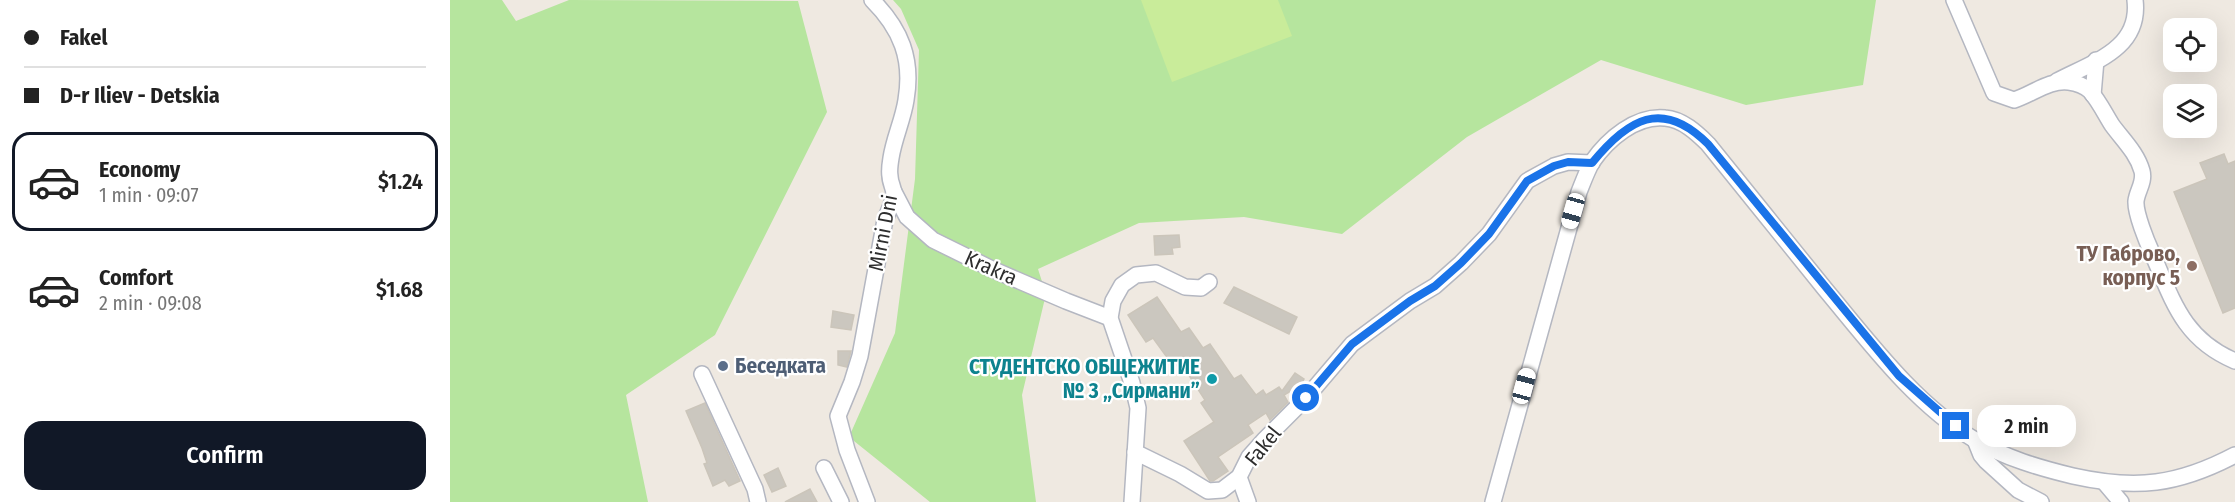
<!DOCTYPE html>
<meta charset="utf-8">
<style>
body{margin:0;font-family:"Fira Sans Condensed",sans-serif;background:#f2f2f2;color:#222;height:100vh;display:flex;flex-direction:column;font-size:22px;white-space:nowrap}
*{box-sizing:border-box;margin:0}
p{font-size:20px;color:#767676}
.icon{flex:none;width:33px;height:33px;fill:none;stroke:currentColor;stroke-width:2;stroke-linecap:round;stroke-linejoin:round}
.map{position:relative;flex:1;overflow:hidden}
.panel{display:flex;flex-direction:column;background:#fff;width:450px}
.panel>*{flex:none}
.guide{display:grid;align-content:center;height:132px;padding:0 24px;background:#fff}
.fabs{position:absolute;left:1713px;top:18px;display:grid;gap:12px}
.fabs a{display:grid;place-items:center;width:54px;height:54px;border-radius:12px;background:#fff;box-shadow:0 6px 24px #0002;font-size:30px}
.end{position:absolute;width:27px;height:27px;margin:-14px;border:8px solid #1a73e8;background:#fff;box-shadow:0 0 0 3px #fff}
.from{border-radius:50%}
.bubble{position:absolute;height:42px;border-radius:18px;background:#fff;box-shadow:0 6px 24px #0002;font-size:20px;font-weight:600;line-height:42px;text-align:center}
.car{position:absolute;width:18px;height:36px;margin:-18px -9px;border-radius:8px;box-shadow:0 0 4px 2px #0007;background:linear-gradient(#fff 24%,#345 0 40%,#fff 0 76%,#345 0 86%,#fff 0)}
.guide b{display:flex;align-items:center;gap:21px;height:57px;font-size:22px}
.guide b+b{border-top:2px solid #e0e0e0}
.guide i{width:15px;height:15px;background:#222}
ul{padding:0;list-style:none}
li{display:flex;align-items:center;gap:18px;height:99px;margin:0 12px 9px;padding:0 12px;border:3px solid transparent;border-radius:18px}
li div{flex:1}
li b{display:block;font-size:22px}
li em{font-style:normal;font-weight:600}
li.current{border-color:#111827}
li>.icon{width:54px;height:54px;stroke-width:1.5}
.action{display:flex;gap:12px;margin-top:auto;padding:12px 24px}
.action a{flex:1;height:69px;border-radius:18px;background:#111827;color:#fff;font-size:24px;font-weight:600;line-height:69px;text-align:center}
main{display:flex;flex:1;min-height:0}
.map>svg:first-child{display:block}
.green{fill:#b6e59e}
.pitch{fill:#c9ec9a}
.building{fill:#cbc7bf;stroke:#cbc5ba;stroke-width:1.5}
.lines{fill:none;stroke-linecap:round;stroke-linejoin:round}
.minor-casing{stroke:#b4b7c1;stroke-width:18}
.minor{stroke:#fff;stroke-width:15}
.route{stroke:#1a73e8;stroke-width:8}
.education-dot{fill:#8d6e63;stroke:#fff;stroke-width:2}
.service-dot{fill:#5c6f8a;stroke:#fff;stroke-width:2}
.culture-dot{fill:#0f9aa8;stroke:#fff;stroke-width:2}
.labels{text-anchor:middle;stroke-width:4.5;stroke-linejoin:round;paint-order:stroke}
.street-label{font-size:21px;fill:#2e2e2e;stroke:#fff}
.education-label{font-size:21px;font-weight:bold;fill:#785e54;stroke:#fff;text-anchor:end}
.service-label{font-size:21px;font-weight:bold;fill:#4e5e75;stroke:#fff;text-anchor:start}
.culture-label{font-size:21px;font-weight:bold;fill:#0d838f;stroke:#fff;text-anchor:end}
</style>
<main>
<section class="panel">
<div class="guide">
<b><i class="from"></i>Fakel</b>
<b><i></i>D-r Iliev - Detskia</b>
</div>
<ul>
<li class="current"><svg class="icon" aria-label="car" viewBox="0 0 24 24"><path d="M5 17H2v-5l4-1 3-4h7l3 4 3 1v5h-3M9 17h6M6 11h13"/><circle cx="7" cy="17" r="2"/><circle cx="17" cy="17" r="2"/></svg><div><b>Economy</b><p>1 min · 09:07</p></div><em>$1.24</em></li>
<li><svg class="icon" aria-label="car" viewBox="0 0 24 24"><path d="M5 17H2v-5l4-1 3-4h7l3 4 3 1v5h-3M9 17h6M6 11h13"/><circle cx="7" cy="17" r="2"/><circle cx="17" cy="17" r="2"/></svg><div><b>Comfort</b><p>2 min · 09:08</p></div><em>$1.68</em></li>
</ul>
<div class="action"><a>Confirm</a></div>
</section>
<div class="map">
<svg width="1785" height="502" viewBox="0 0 1785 502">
<rect width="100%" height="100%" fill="#efe9e1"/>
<g class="green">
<polygon points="0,0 52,0 66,21 119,0 348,1 377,112 265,335 176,395 198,502 0,502"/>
<polygon points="443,0 1426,0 1413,85 1296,105 1151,60 1017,137 892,234 794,217 689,223 588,269 596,294 572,395 586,502 480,502 399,437 445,333 465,179 469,50 451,9"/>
</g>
<polygon class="pitch" points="691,0 828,0 842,36 722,82"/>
<g class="building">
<polygon points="1774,154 1778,164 1785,161 1785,308 1773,313 1724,192 1757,179 1750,163"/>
<polygon points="729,235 730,247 722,248 723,254 705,255 704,236"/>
<polygon points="784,287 847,317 839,334 774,303"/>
<polygon points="707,297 731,332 739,328 753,348 760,344 784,379 791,375 806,395 813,390 816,395 829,387 832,391 845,373 854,379 851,385 834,395 838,402 820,420 816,413 798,425 803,433 768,457 778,471 763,481 760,481 734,441 764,422 751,403 755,400 731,363 724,367 703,338 696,342 678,315"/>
<polygon points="383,311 404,315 401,330 381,327"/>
<polygon points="388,351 401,351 397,367 388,365"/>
<polygon points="255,403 290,481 279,486 275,480 263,486 254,464 257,463 252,448 236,411"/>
<polygon points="328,468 336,486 322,492 314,475"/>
<polygon points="360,489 367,502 335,502"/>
</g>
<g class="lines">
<defs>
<g id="minor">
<path d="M1504 0 1544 93 1564 100C1581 95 1600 79 1619 82 1626 83 1635 86 1640 91 1649 101 1655 114 1662 125 1673 140 1687 153 1692 171 1695 182 1687 191 1686 201 1685 213 1697 242 1702 253 1723 301 1733 339 1785 361"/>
<path d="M1607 81C1643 62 1691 49 1685 0"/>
<polyline points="1643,95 1646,60"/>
<polyline points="444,192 457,217 483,240 544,270 616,301 660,318"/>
<polyline points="252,374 305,489 308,502"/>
<polyline points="1525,440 1531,455 1536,461 1568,490 1591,502"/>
<polyline points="685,452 730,474 758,491 772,490 789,477 799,457 815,439 856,398 902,344 960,301 985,286 1011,263 1039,234 1077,181 1104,166 1118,162 1142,163"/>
<polyline points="374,468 391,502"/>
<polyline points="789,477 798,502"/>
<polyline points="1654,482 1671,502"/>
<path d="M417 502 397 450 388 416 402 382 410 356 435 220C438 212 443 203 444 194 444 188 440 183 440 176 439 171 440 164 441 158 444 138 453 120 456 100 463 59 451 29 422 0"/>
<polyline points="682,502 688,408 682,383 660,318 663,301 672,285 686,275 706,273 735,287 751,288 759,282"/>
<path d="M1043 502 1129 192C1133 182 1137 171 1142 162 1158 139 1186 115 1215 118 1232 119 1247 133 1258 144 1297 192 1336 241 1375 289 1420 343 1464 403 1525 440 1555 458 1590 468 1623 476 1686 490 1728 485 1785 455"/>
</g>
</defs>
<use href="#minor" class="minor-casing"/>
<use href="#minor" class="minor"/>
</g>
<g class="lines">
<path class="route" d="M856 398 902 344 960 301 985 286 1011 263 1039 234 1077 181 1104 166 1118 162 1142 163C1178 119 1212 98 1258 144L1449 376 1506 426"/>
</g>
<circle class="education-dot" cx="1742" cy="266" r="6"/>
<circle class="service-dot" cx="273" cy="366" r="6"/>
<circle class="culture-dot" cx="762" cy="379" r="6"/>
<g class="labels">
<g class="street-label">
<text transform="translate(433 233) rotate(-79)" y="7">Mirni Dni</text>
<text transform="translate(541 268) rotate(24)" y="7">Krakra</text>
<text transform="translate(813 446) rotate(-51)" y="7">Fakel</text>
</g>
<g class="education-label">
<text x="1730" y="261">ТУ Габрово,<tspan x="1730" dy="24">корпус 5</tspan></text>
</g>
<g class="service-label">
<text x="285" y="373">Беседката</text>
</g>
<g class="culture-label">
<text x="750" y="374">СТУДЕНТСКО ОБЩЕЖИТИЕ<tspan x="750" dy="24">№ 3 „Сирмани”</tspan></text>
</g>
</g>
</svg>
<div class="fabs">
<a><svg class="icon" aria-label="locate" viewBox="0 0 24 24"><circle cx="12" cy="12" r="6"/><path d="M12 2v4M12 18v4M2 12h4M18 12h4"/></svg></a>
<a><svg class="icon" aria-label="layers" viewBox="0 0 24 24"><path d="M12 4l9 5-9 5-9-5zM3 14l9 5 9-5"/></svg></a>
</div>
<i class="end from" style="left:856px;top:398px"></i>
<i class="end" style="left:1506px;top:426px"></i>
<div class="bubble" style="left:1527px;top:405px;width:99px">2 min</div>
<i class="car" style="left:1123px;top:211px;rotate:196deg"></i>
<i class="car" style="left:1074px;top:386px;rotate:15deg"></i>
</div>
</main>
